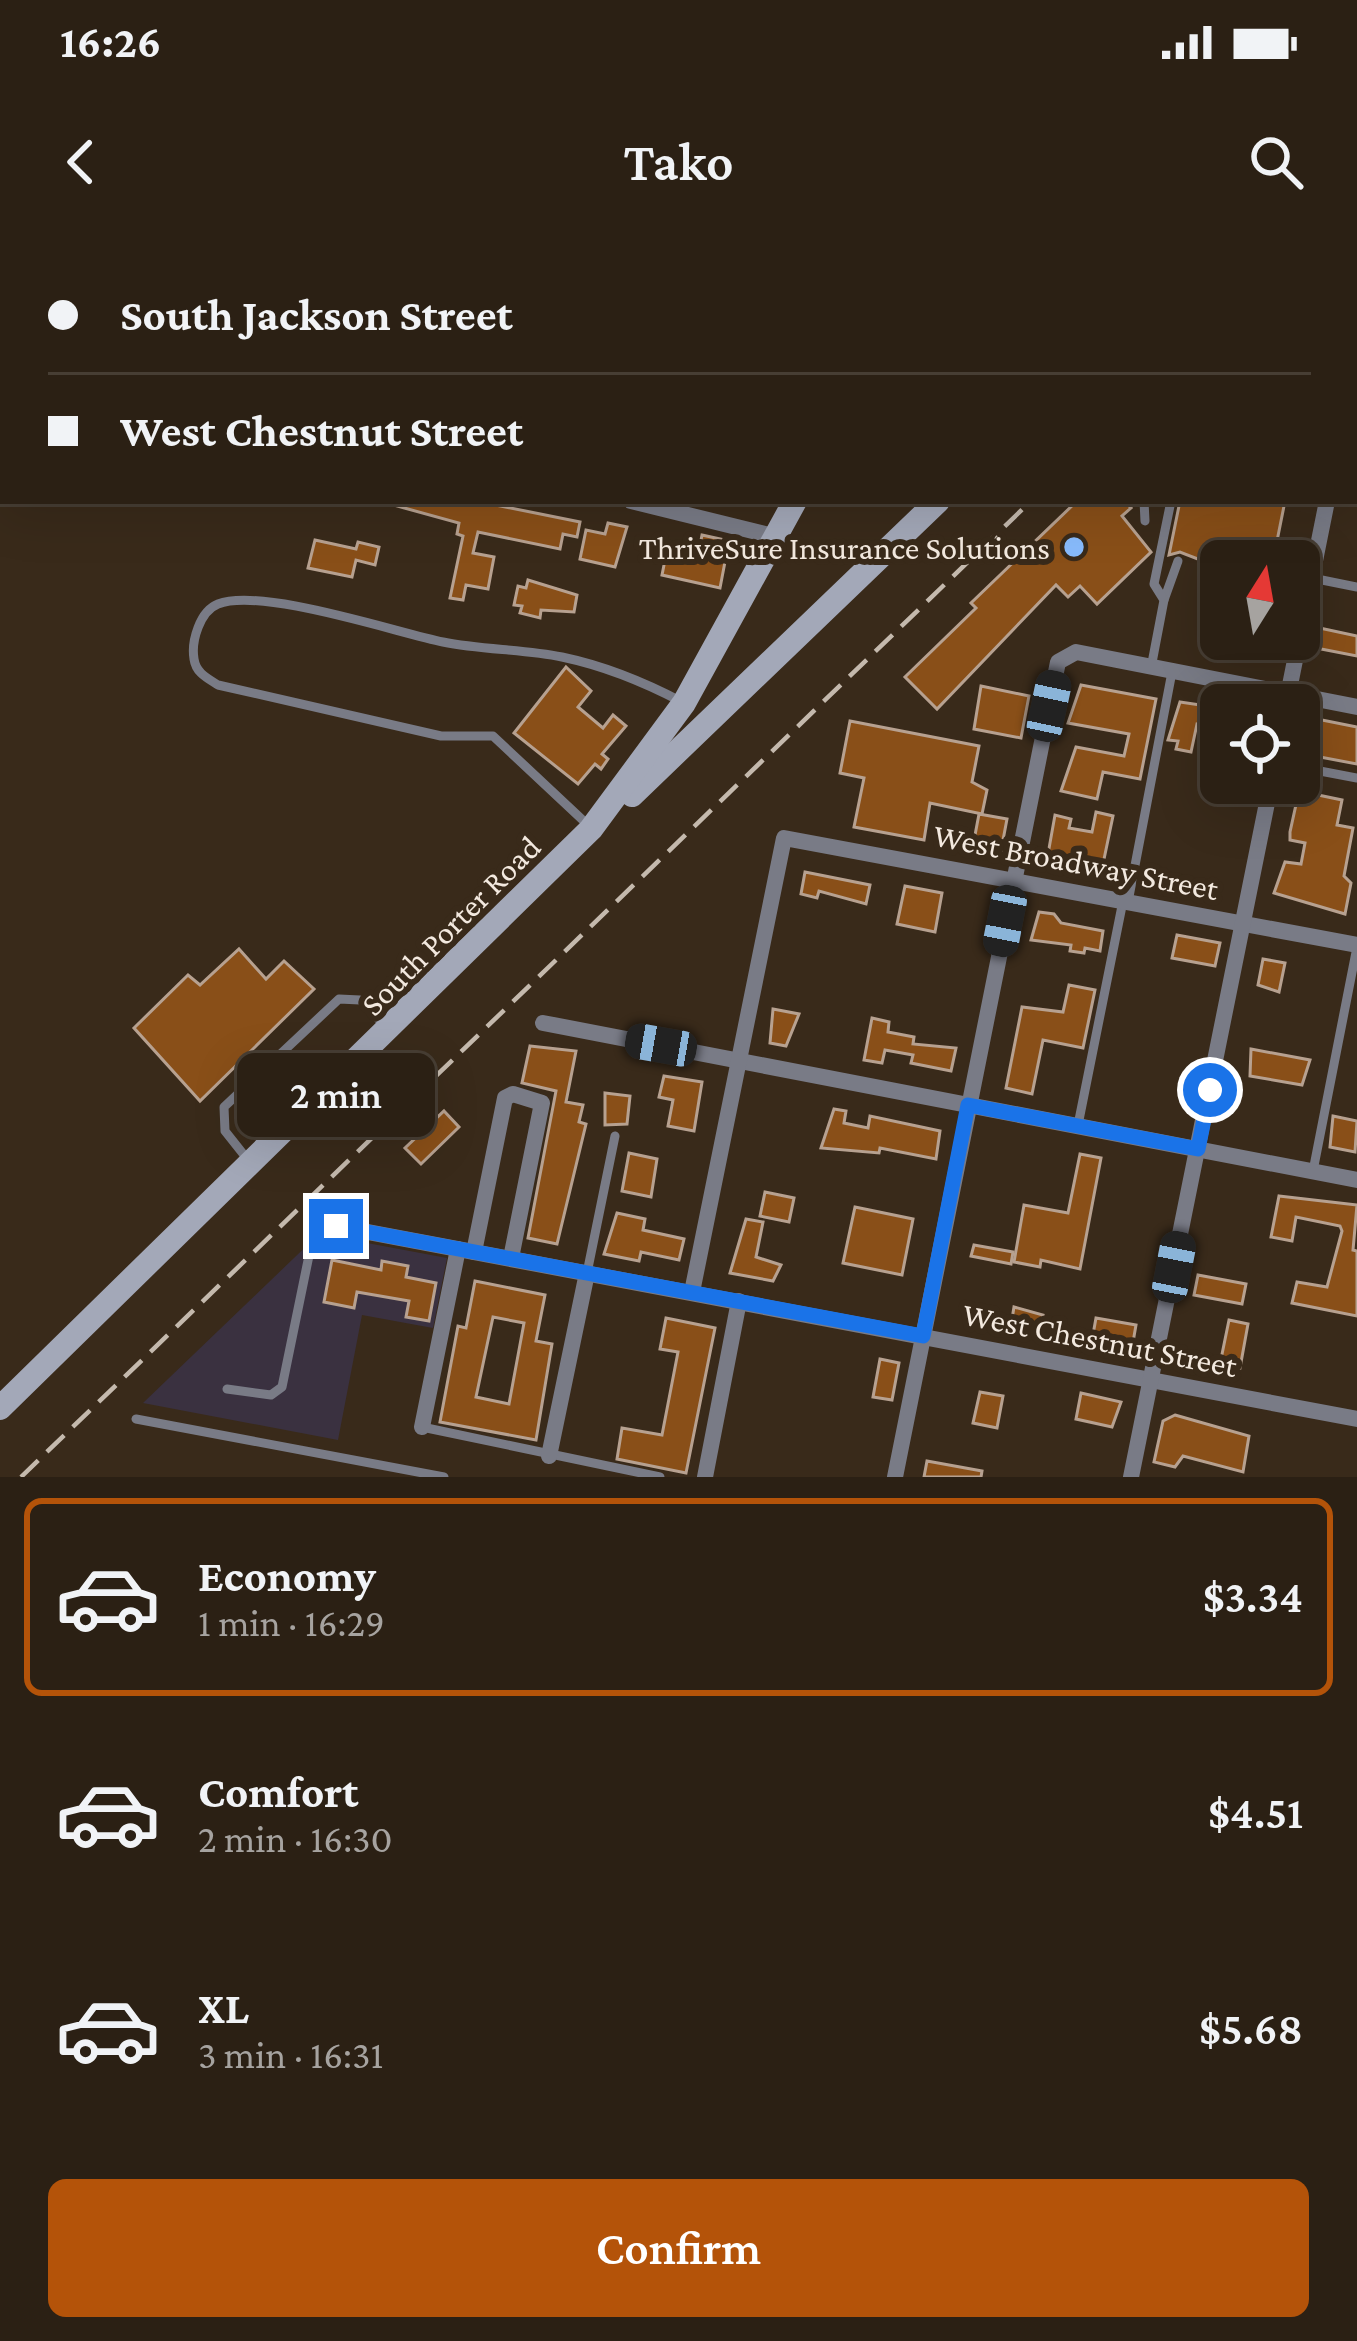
<!DOCTYPE html>
<meta charset="utf-8">
<style>
body{margin:0;font-family:"Crimson Pro",serif;background:#372d22;color:#f1f3f6;height:100vh;display:flex;flex-direction:column;font-size:45px;white-space:nowrap}
*{box-sizing:border-box;margin:0}
p{font-size:39px;color:#a6a3a0}
.icon{flex:none;width:66px;height:66px;fill:none;stroke:currentColor;stroke-width:2;stroke-linecap:round;stroke-linejoin:round}
.map{position:relative;height:1237px;overflow:hidden}
.drawer{display:flex;flex-direction:column;background:#2b2014;flex:1}
.drawer>*{flex:none}
.hud{position:absolute;left:0px;top:0px;width:1359px;height:264px;box-shadow:0 12px 48px #0002,0 0 0 3px #473e34;display:grid;align-content:center;height:264px;padding:0 48px;background:#2b2014}
.needle{width:78px;rotate:11deg}
.fabs{position:absolute;left:1200px;top:300px;display:grid;gap:24px}
.fabs a{display:grid;place-items:center;width:120px;height:120px;border-radius:18px;background:#2b2014;box-shadow:0 12px 48px #0002,0 0 0 3px #473e34;font-size:60px}
.end{position:absolute;width:54px;height:54px;margin:-27px;border:15px solid #1a73e8;background:#fff;box-shadow:0 0 0 6px #fff}
.from{border-radius:50%}
.bubble{position:absolute;height:84px;border-radius:18px;background:#2b2014;box-shadow:0 12px 48px #0002,0 0 0 3px #473e34;font-size:39px;font-weight:600;line-height:84px;text-align:center}
.car{position:absolute;width:36px;height:72px;margin:-36px -18px;border-radius:15px;box-shadow:0 0 9px 3px #0007;background:linear-gradient(#222 24%,#8ab4d8 0 40%,#222 0 76%,#8ab4d8 0 86%,#222 0)}
.hud b{display:flex;align-items:center;gap:42px;height:114px;font-size:45px}
.hud b+b{border-top:3px solid #473e34}
.hud i{width:30px;height:30px;background:#f1f3f6}
ul{padding:21px 0 0;list-style:none}
li{display:flex;align-items:center;gap:36px;height:198px;margin:0 24px 18px;padding:0 24px;border:6px solid transparent;border-radius:18px}
li div{flex:1}
li b{display:block;font-size:45px}
li em{font-style:normal;font-weight:600}
li.current{border-color:#b45309}
li>.icon{width:108px;height:108px;stroke-width:1.5}
.action{display:flex;gap:24px;margin-top:auto;padding:24px 48px}
.action a{flex:1;height:138px;border-radius:18px;background:#b45309;color:#fff;font-size:48px;font-weight:600;line-height:138px;text-align:center}
.status{display:flex;justify-content:space-between;align-items:center;height:84px;padding:0 60px;background:#2b2014;direction:ltr}
.status svg{height:33px;fill:currentColor}
header{display:flex;justify-content:space-between;align-items:center;height:156px;padding:0 48px;background:#2b2014;font-size:54px;font-weight:600}
.map>svg:first-child{display:block}
.industrial{fill:#3a3140}
.building{fill:#894f18;stroke:#b7a190;stroke-width:3;fill-rule:evenodd}
.lines{fill:none;stroke-linecap:round;stroke-linejoin:round}
.path{stroke:#7d6f62;stroke-width:3;stroke-dasharray:6 6;stroke-linecap:butt}
.lane{stroke:#797b86;stroke-width:9}
.street{stroke:#797b86;stroke-width:16}
.secondary{stroke:#a3a8b8;stroke-width:24}
.rail{stroke:#c4b9ad;stroke-width:4.5;stroke-dasharray:24 12;stroke-linecap:butt}
.route{stroke:#1a73e8;stroke-width:15}
.poi-dot{fill:#88bbfc;stroke:#392a1a;stroke-width:4.5}
.labels{text-anchor:middle;stroke-width:12;stroke-linejoin:round;paint-order:stroke}
.poi-label{font-size:33px;fill:#f3e9df;stroke:#392a1a;text-anchor:end}
.street-label{font-size:33px;fill:#f3e9df;stroke:#392a1a}
</style>
<div class="status"><b>16:26</b><svg viewBox="0 0 49 12"><path d="M0 12V9h3v3zM5 12V6h3v6zM10 12V3h3v9zM15 12V0h3v12zM26 1h20v11H26zM47 4h2v5h-2z"/></svg></div>
<header><svg class="icon" aria-label="back" viewBox="0 0 24 24"><path d="M15 5l-7 7 7 7"/></svg>Tako<svg class="icon" aria-label="search" viewBox="0 0 24 24"><circle cx="10" cy="10" r="6"/><path d="M15 15l6 6"/></svg></header>
<div class="map">
<svg width="1357" height="1237" viewBox="0 0 1357 1237">
<rect width="100%" height="100%" fill="#392a1a"/>
<polygon class="industrial" points="319,994 447,1018 433,1088 362,1075 338,1200 143,1163"/>
<g class="building">
<polygon points="398,261 476,261 580,282 577,297 563,294 560,309 478,292 473,313 494,317 488,349 466,345 463,360 450,358 463,296 457,294 459,283 397,266"/>
<polygon points="1077,261 1124,261 1131,268 1122,276 1151,312 1097,364 1080,346 1068,357 1056,345 937,469 905,437 976,368 971,363"/>
<polygon points="1180,261 1285,261 1273,321 1221,321 1221,328 1180,312 1169,315"/>
<polygon points="608,283 627,287 615,327 580,319 586,290 605,294"/>
<polygon points="702,295 729,301 720,348 662,335 666,315 697,321"/>
<polygon points="315,300 356,309 358,302 379,307 375,325 356,320 352,337 308,328"/>
<polygon points="528,340 577,355 574,372 541,370 540,378 520,373 522,366 514,365 518,346 526,348"/>
<polygon points="1315,387 1357,396 1357,416 1311,407"/>
<polygon points="1222,399 1246,399 1242,420 1218,415"/>
<polygon points="566,427 591,451 578,467 603,488 613,475 626,486 602,514 608,519 601,529 595,524 578,544 514,493"/>
<polygon points="1081,445 1156,459 1140,539 1103,532 1097,559 1061,551 1076,507 1124,516 1129,494 1068,483"/>
<polygon points="981,446 1029,456 1021,498 974,489"/>
<polygon points="1180,462 1221,468 1221,489 1197,484 1191,512 1176,509 1178,501 1168,500"/>
<polygon points="1302,476 1357,487 1357,524 1299,513"/>
<polygon points="850,481 979,506 972,542 987,550 982,574 930,563 924,600 854,587 864,538 840,533"/>
<polygon points="1299,551 1342,560 1337,585 1353,588 1344,636 1351,643 1345,674 1274,653 1285,622 1301,624 1305,603 1290,600 1290,592"/>
<polygon points="1096,572 1113,576 1103,624 1048,614 1055,575 1071,579 1069,588 1092,592"/>
<polygon points="979,574 1007,579 1000,616 972,611"/>
<polygon points="805,632 870,645 866,664 819,651 817,658 801,654"/>
<polygon points="905,646 942,653 935,692 897,684"/>
<polygon points="1039,672 1054,674 1061,683 1103,691 1100,711 1085,708 1084,713 1070,711 1071,705 1031,700"/>
<polygon points="1177,695 1220,703 1215,726 1172,718"/>
<polygon points="239,709 266,739 284,721 314,749 200,861 134,788 188,735 200,745"/>
<polygon points="1263,719 1285,723 1279,752 1258,745"/>
<polygon points="1069,745 1095,750 1083,808 1043,800 1032,854 1006,848 1022,767 1063,772"/>
<polygon points="773,769 799,774 786,806 770,803"/>
<polygon points="872,778 889,782 888,792 914,797 913,804 956,808 951,831 911,823 913,815 885,810 882,823 864,820"/>
<polygon points="530,806 576,811 566,862 583,865 579,882 586,884 557,1004 528,998 556,851 522,843"/>
<polygon points="1251,809 1310,820 1302,845 1250,836"/>
<polygon points="664,836 702,842 694,891 668,886 673,860 659,857"/>
<polygon points="605,853 630,856 627,884 605,885"/>
<polygon points="834,869 846,871 844,883 868,888 870,876 940,891 936,919 880,908 879,913 821,908"/>
<polygon points="444,871 459,887 421,924 405,908"/>
<polygon points="1333,876 1357,881 1355,912 1330,907"/>
<polygon points="629,913 657,919 651,957 622,951"/>
<polygon points="1080,914 1101,918 1080,1029 1041,1020 1040,1027 1014,1022 1024,965 1068,973"/>
<polygon points="765,952 794,958 789,982 760,976"/>
<polygon points="1279,956 1357,965 1353,1010 1357,1011 1357,1076 1292,1063 1297,1042 1327,1047 1342,991 1340,986 1296,977 1292,1001 1271,997"/>
<polygon points="855,967 913,979 902,1035 843,1023"/>
<polygon points="617,973 645,979 643,990 684,999 679,1020 641,1012 639,1021 604,1014"/>
<polygon points="746,979 763,982 756,1017 781,1025 773,1041 730,1033"/>
<polygon points="974,1005 1013,1012 1011,1024 971,1016"/>
<polygon points="332,1020 381,1030 382,1021 408,1026 406,1037 436,1043 429,1081 406,1077 409,1061 357,1052 354,1068 324,1062"/>
<polygon points="1198,1035 1246,1044 1242,1064 1194,1055"/>
<path d="M475 1041 545 1055 536 1101 552 1104 536 1200 440 1182 458 1086 466 1088ZM493 1077 524 1083 509 1164 476 1157Z"/>
<polygon points="1014,1067 1043,1075 1040,1090 1011,1085"/>
<polygon points="666,1078 715,1088 686,1233 617,1219 622,1188 662,1195 678,1112 660,1109"/>
<polygon points="1096,1078 1136,1085 1132,1108 1092,1100"/>
<polygon points="1229,1080 1248,1084 1240,1128 1220,1124"/>
<polygon points="880,1119 899,1123 892,1160 873,1157"/>
<polygon points="980,1152 1003,1156 997,1188 973,1183"/>
<polygon points="1081,1153 1121,1162 1112,1187 1076,1179"/>
<polygon points="1175,1175 1249,1196 1243,1232 1183,1216 1175,1227 1154,1222 1163,1181"/>
<polygon points="927,1221 982,1231 981,1237 924,1237"/>
</g>
<g class="lines">
<g class="path">
<polyline points="1200,3 1202,0"/>
<polyline points="1214,3 1218,0"/>
<polyline points="1356,78 1357,78"/>
</g>
<g class="lane">
<polyline points="857,0 865,3"/>
<polyline points="795,3 796,0"/>
<polyline points="1144,261 1145,281"/>
<polyline points="1312,338 1357,347"/>
<polyline points="1164,360 1178,321"/>
<polyline points="1151,428 1164,360 1154,344 1171,261"/>
<polyline points="1299,527 1357,538"/>
<path d="M588 585 493 496H441L218 445C207 438 196 433 194 419 191 401 200 371 218 364 261 347 395 392 443 402 482 410 523 409 562 417 605 426 644 442 682 462"/>
<polyline points="1128,662 1172,432"/>
<polyline points="1078,885 1123,661"/>
<polyline points="248,920 225,891 224,867 339,759 360,760 386,787"/>
<polyline points="1313,931 1357,707"/>
<polyline points="587,1033 615,896"/>
<polyline points="227,1149 271,1155 282,1147 312,1001 318,991 336,986"/>
<polyline points="136,1179 444,1237"/>
<polyline points="422,1187 660,1237"/>
</g>
<g class="street">
<polyline points="188,3 189,0"/>
<polyline points="674,3 675,0"/>
<polyline points="1356,116 1357,111"/>
<polyline points="0,131 3,131"/>
<polyline points="631,261 777,297"/>
<polyline points="1286,465 1327,261"/>
<polyline points="543,783 1357,940"/>
<polyline points="336,986 1357,1179"/>
<polyline points="474,1012 505,858 513,854 542,863 511,1018"/>
<polyline points="692,1052 784,598 1357,705"/>
<polyline points="422,1187 458,1009"/>
<polyline points="549,1216 587,1033"/>
<polyline points="705,1237 739,1061"/>
<polyline points="895,1237 1058,422 1076,412 1357,467"/>
<polyline points="1131,1237 1271,543"/>
</g>
<g class="secondary">
<polyline points="314,0 329,3"/>
<polyline points="900,3 901,0"/>
<polyline points="1356,218 1357,219"/>
<polyline points="632,555 938,261"/>
<polyline points="0,1168 591,589 684,463 795,261"/>
</g>
<g class="rail">
<polyline points="1284,3 1288,0"/>
<polyline points="21,1237 1031,261"/>
</g>
</g>
<g class="lines">
<polyline class="route" points="336,986 923,1096 968,865 1198,909 1210,850"/>
</g>
<circle class="poi-dot" cx="1074" cy="307" r="12"/>
<g class="labels">
<g class="poi-label">
<text x="1050" y="319">ThriveSure Insurance Solutions</text>
</g>
<g class="street-label">
<text transform="translate(1076 621) rotate(11)" y="12">West Broadway Street</text>
<text transform="translate(450 685) rotate(-45)" y="12">South Porter Road</text>
<text transform="translate(1100 1099) rotate(11)" y="12">West Chestnut Street</text>
</g>
</g>
</svg>
<div class="fabs">
<a><svg class="needle" viewBox="-14 -14 28 28"><path d="M0-13l5 13h-10z" fill="#e53935"/><path d="M0 13l5-13h-10z" fill="#a6a3a0"/></svg></a>
<a><svg class="icon" aria-label="locate" viewBox="0 0 24 24"><circle cx="12" cy="12" r="6"/><path d="M12 2v4M12 18v4M2 12h4M18 12h4"/></svg></a>
</div>
<i class="end from" style="left:1210px;top:850px"></i>
<i class="end" style="left:336px;top:986px"></i>
<div class="bubble" style="left:237px;top:813px;width:198px">2 min</div>
<i class="car" style="left:1049px;top:466px;rotate:12deg"></i>
<i class="car" style="left:1005px;top:681px;rotate:191deg"></i>
<i class="car" style="left:661px;top:805px;rotate:280deg"></i>
<i class="car" style="left:1174px;top:1027px;rotate:11deg"></i>
<div class="hud">
<b><i class="from"></i>South Jackson Street</b>
<b><i></i>West Chestnut Street</b>
</div>
</div>
<section class="drawer">
<ul>
<li class="current"><svg class="icon" aria-label="car" viewBox="0 0 24 24"><path d="M5 17H2v-5l4-1 3-4h7l3 4 3 1v5h-3M9 17h6M6 11h13"/><circle cx="7" cy="17" r="2"/><circle cx="17" cy="17" r="2"/></svg><div><b>Economy</b><p>1 min · 16:29</p></div><em>$3.34</em></li>
<li><svg class="icon" aria-label="car" viewBox="0 0 24 24"><path d="M5 17H2v-5l4-1 3-4h7l3 4 3 1v5h-3M9 17h6M6 11h13"/><circle cx="7" cy="17" r="2"/><circle cx="17" cy="17" r="2"/></svg><div><b>Comfort</b><p>2 min · 16:30</p></div><em>$4.51</em></li>
<li><svg class="icon" aria-label="car" viewBox="0 0 24 24"><path d="M5 17H2v-5l4-1 3-4h7l3 4 3 1v5h-3M9 17h6M6 11h13"/><circle cx="7" cy="17" r="2"/><circle cx="17" cy="17" r="2"/></svg><div><b>XL</b><p>3 min · 16:31</p></div><em>$5.68</em></li>
</ul>
<div class="action"><a>Confirm</a></div>
</section>
